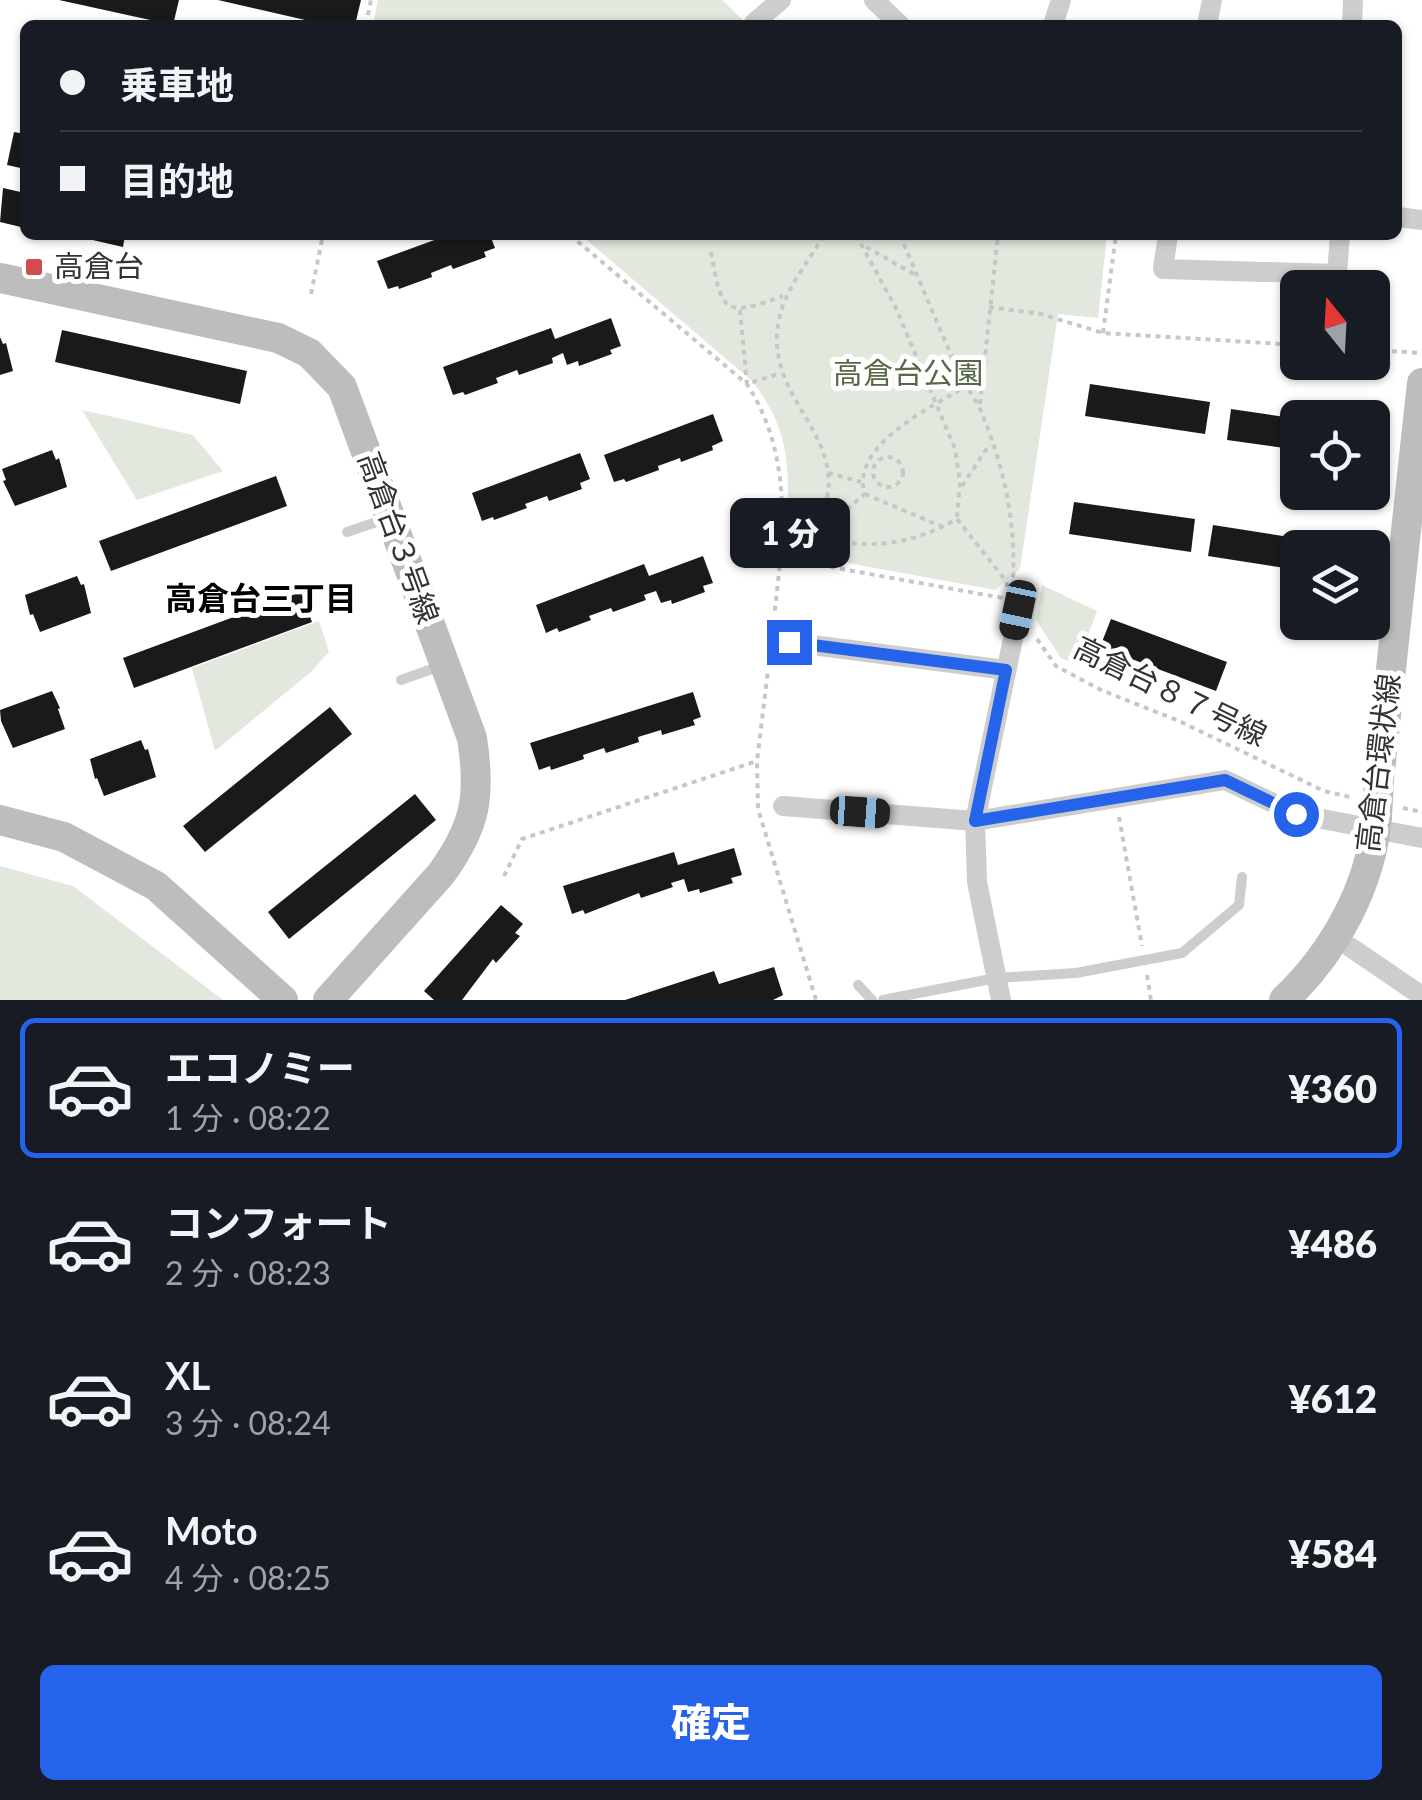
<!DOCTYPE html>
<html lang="ja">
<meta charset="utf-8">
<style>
body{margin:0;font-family:Lato,"Noto Sans JP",sans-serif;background:#20242c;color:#f1f3f6;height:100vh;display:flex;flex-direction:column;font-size:38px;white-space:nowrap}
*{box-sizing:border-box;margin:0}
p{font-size:32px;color:#9ea1a6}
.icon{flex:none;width:55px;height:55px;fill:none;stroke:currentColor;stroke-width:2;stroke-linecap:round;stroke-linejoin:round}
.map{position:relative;height:1000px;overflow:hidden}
.side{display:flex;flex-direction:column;background:#171b24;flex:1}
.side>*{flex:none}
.hud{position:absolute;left:20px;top:20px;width:1382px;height:220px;border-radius:15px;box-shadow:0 2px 8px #0004;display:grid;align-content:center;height:220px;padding:0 40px;background:#171b24}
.needle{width:65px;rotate:342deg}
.buttons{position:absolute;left:1280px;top:270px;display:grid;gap:20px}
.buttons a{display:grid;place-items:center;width:110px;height:110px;border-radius:15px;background:#171b24;box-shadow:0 2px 8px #0004;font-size:50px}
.end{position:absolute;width:45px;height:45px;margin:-22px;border:12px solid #2563eb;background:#fff;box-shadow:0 0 0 5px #fff}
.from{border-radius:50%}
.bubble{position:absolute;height:70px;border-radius:15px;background:#171b24;box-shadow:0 2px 8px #0004;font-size:32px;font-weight:800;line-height:70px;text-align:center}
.car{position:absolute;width:30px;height:60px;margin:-30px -15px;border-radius:12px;box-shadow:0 0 8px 2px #0007;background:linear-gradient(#222 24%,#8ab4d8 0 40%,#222 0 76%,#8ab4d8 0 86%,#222 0)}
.hud b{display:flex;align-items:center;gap:35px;height:95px;font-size:38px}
.hud b+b{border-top:2px solid #363941}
.hud i{width:25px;height:25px;background:#f1f3f6}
ul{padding:18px 0 0;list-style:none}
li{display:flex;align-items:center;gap:30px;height:140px;margin:0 20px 15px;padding:0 20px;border:5px solid transparent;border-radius:15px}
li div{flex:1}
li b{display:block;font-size:38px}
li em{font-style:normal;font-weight:800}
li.current{border-color:#2563eb}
li>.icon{width:90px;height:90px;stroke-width:1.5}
.cta{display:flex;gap:20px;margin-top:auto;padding:20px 40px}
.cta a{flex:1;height:115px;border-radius:15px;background:#2563eb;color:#fff;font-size:40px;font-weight:800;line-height:115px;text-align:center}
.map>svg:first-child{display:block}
.green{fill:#e2e8dd}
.building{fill:#1a1a1a}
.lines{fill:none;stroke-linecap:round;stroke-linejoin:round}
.path{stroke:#c7c7c7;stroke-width:4;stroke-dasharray:5 5;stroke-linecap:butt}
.lane{stroke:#cdcdcd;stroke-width:10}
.street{stroke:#cdcdcd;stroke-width:20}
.secondary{stroke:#bdbdbd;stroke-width:30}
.secondary-bridge{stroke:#bdbdbd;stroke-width:30}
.route{stroke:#2563eb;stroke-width:12}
.poi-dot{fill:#d34b4e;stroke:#fff;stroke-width:4}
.labels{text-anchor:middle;stroke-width:10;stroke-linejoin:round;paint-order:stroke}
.poi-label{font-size:30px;fill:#333;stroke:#fff;text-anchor:start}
.park-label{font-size:30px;fill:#546a44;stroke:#fff}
.street-label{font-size:30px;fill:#333;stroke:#fff}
.neighbourhood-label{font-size:32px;font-weight:bold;fill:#000;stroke:#fff}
</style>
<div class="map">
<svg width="1422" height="1000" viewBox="0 0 1422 1000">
<rect width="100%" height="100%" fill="#fff"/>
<g class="green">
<polygon points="378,0 722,0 748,25 373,25"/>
<path d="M581 235H1107L1098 318 1058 314 1020 569 995 590 804 555 787 543C788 476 795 436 752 381Z"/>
<polygon points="82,410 193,435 223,471 137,500"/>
<polygon points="1042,585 1097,611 1077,665 1061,658 1036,620"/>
<polygon points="319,621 329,652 312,671 215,751 192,668"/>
<polygon points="0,866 73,886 223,1000 0,1000"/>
</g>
<g class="building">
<polygon points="59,0 179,0 173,25"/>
<polygon points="218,0 361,0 355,25 327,25"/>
<polygon points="14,132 25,134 25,169 7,165"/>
<polygon points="3,188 25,193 25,228 0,222"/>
<polygon points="71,235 125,235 123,247"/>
<polygon points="448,235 490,235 495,248 484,252 486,257 453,269 451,265 431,273 432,277 399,289 398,286 388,289 377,261"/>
<polygon points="611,318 621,346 610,350 612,354 579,366 578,361 567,365 563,353 552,358 553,363 519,375 517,370 496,378 498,383 465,395 463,392 453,395 443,367 551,328 555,339"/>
<polygon points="62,330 247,371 240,404 55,362"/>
<polygon points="0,337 3,344 6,343 13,371 0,375"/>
<polygon points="1090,384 1210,402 1205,434 1085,416"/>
<polygon points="1231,409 1298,419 1298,450 1227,440"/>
<polygon points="713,414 723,441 712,446 713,450 681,462 680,458 658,466 659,470 626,482 624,479 614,482 604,455"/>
<polygon points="52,450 56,460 59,458 67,487 15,506 3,481 6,480 2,469"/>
<polygon points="580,453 590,479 580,483 582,489 549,501 547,496 525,504 527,508 494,520 493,517 482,521 472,493"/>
<polygon points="276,476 287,506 111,571 99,541"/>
<polygon points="1074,502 1195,519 1191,552 1069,534"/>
<polygon points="1213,525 1334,544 1334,548 1298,548 1298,570 1208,556"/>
<polygon points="703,556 713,583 703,586 705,592 672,604 671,600 661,603 656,591 644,595 646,600 613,612 611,608 589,616 591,620 559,632 557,628 546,633 536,605 644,564 649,576"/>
<polygon points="77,576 81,585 84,584 91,613 40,632 33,614 30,615 25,595"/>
<polygon points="301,592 312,622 134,688 123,658"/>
<polygon points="1111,619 1227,662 1216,691 1100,647"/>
<polygon points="52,691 60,708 58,709 65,729 13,748 1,721 0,710"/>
<polygon points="693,692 701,717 693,720 695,725 662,735 661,730 638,737 639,742 606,753 604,748 583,755 584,759 551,770 550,766 539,770 530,743"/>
<polygon points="330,707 352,734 205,852 183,826"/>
<polygon points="141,740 145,750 148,749 156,777 104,796 97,778 95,779 90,759"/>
<polygon points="415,794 436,820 289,939 268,912"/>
<polygon points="734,848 742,875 731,878 733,883 700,893 699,889 688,892 684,879 671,883 673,887 641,898 639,893 585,914 583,910 572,914 563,886 674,852 678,865"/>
<polygon points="501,905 523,924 515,933 520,936 496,963 493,959 462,1000 434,1000 424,991"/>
<polygon points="774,967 783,995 773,1000 625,1000 714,971 719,984"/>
</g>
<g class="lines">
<g class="path">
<polyline points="366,25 371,0"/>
<path d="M570 235 747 384C795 459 783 541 773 625"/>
<polyline points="856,235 896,308 955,449 960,482 957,517"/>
<path d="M900 235C920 282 940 330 961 377 967 389 976 399 981 411 1005 469 1018 530 1012 592"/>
<polyline points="866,247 914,274"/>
<path d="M711 252C722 313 723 318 783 296"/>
<polyline points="311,294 323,235"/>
<polyline points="989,307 1041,314 1103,333 1298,345"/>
<polyline points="740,310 747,384 781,373"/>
<polyline points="1103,333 1116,235"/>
<polyline points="1372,350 1422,353"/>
<polyline points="980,404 998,235"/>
<circle cx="888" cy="472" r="15"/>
<polyline points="828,473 861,482"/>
<polyline points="962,486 990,444"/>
<polyline points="865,494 943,527"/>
<path d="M816 535 865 494C849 446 932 407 966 386"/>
<path d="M812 538C871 548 904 548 957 519L1006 581 1008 589"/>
<polyline points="781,558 1003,598"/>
<path d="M781 558C790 552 806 545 813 536 817 531 819 522 822 515 850 443 780 409 777 344 775 299 802 273 824 235"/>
<polyline points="1037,639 1056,666 1101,690 1179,721 1324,791 1350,797"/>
<polyline points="770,654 757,761 758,809 816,1000"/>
<polyline points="1403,808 1422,812"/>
<polyline points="1119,817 1142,946"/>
<polyline points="504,876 522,839 757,761"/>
<polyline points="1147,975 1151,1000"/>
</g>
<g class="lane">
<polyline points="347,532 388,518"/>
<polyline points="401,680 443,665"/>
<polyline points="858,985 872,1000"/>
<polyline points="883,1000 996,978 1076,973 1182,953 1239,905 1242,877"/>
</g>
<g class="street">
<polyline points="874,0 900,25"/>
<polyline points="754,23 781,0"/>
<polyline points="1053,25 1061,0"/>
<polyline points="1207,25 1212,0"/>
<polyline points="1352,25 1353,0"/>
<polyline points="1398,217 1422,220"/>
<polyline points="1168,235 1163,269 1337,274 1340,235"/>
<polyline points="789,642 1006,670"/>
<polyline points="783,806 975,821 1225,780 1296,814 1422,838"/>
<polyline points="1350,947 1422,996"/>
<polyline points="1001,1000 977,882 975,821 1019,610"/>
</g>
<g class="secondary">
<path d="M0 278 278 338 309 353 342 387 472 738C481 796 476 826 441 874L328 1000"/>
<polyline points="1379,780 1422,383"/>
<polyline points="0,820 64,837 156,886 283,1000"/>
<path d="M1284 1000C1334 953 1371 886 1377 817"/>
</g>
<polyline class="secondary-bridge" points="1377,817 1379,780"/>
</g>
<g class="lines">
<polyline class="route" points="789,642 1006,670 975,821 1225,780 1296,814"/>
</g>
<rect class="poi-dot" x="24" y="257" width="20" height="20" rx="5"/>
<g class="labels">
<g class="poi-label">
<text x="54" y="277">高倉台</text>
</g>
<g class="park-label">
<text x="908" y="384">高倉台公園</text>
</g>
<g class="street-label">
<text transform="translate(398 538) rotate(70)" y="10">高倉台３号線</text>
<text transform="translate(1170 692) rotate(26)" y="10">高倉台８７号線</text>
<text transform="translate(1379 763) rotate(-83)" y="10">高倉台環状線</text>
</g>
<g class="neighbourhood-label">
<text x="261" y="610">高倉台三丁目</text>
</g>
</g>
</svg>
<div class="buttons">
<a><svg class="needle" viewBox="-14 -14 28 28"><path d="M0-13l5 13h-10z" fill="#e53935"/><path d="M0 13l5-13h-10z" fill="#9ea1a6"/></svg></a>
<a><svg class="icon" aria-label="locate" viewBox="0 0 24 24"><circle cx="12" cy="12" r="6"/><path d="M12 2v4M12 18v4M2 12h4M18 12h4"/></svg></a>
<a><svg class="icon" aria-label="layers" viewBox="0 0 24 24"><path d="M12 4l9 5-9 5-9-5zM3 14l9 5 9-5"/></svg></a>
</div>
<i class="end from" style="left:1296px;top:814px"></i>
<i class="end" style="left:789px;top:642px"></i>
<div class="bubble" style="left:730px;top:498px;width:120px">1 分</div>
<i class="car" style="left:1018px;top:610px;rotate:192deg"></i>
<i class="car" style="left:860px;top:812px;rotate:94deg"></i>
<div class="hud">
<b><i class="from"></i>乗車地</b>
<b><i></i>目的地</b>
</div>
</div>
<section class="side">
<ul>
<li class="current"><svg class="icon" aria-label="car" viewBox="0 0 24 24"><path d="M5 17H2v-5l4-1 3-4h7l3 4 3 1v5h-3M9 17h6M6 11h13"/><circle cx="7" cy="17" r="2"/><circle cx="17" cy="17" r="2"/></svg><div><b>エコノミー</b><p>1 分 · 08:22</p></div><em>¥360</em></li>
<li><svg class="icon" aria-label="car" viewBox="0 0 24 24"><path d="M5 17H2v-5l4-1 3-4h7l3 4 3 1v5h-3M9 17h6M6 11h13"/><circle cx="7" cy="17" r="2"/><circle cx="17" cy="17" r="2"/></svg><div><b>コンフォート</b><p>2 分 · 08:23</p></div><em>¥486</em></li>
<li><svg class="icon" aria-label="car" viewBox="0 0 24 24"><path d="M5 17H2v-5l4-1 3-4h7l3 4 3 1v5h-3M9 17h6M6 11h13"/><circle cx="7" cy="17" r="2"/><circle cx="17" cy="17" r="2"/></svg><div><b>XL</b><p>3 分 · 08:24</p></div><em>¥612</em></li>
<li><svg class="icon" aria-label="car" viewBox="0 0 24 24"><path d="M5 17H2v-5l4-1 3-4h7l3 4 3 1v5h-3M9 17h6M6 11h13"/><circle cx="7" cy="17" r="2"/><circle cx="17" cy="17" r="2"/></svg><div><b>Moto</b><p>4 分 · 08:25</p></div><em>¥584</em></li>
</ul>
<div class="cta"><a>確定</a></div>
</section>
